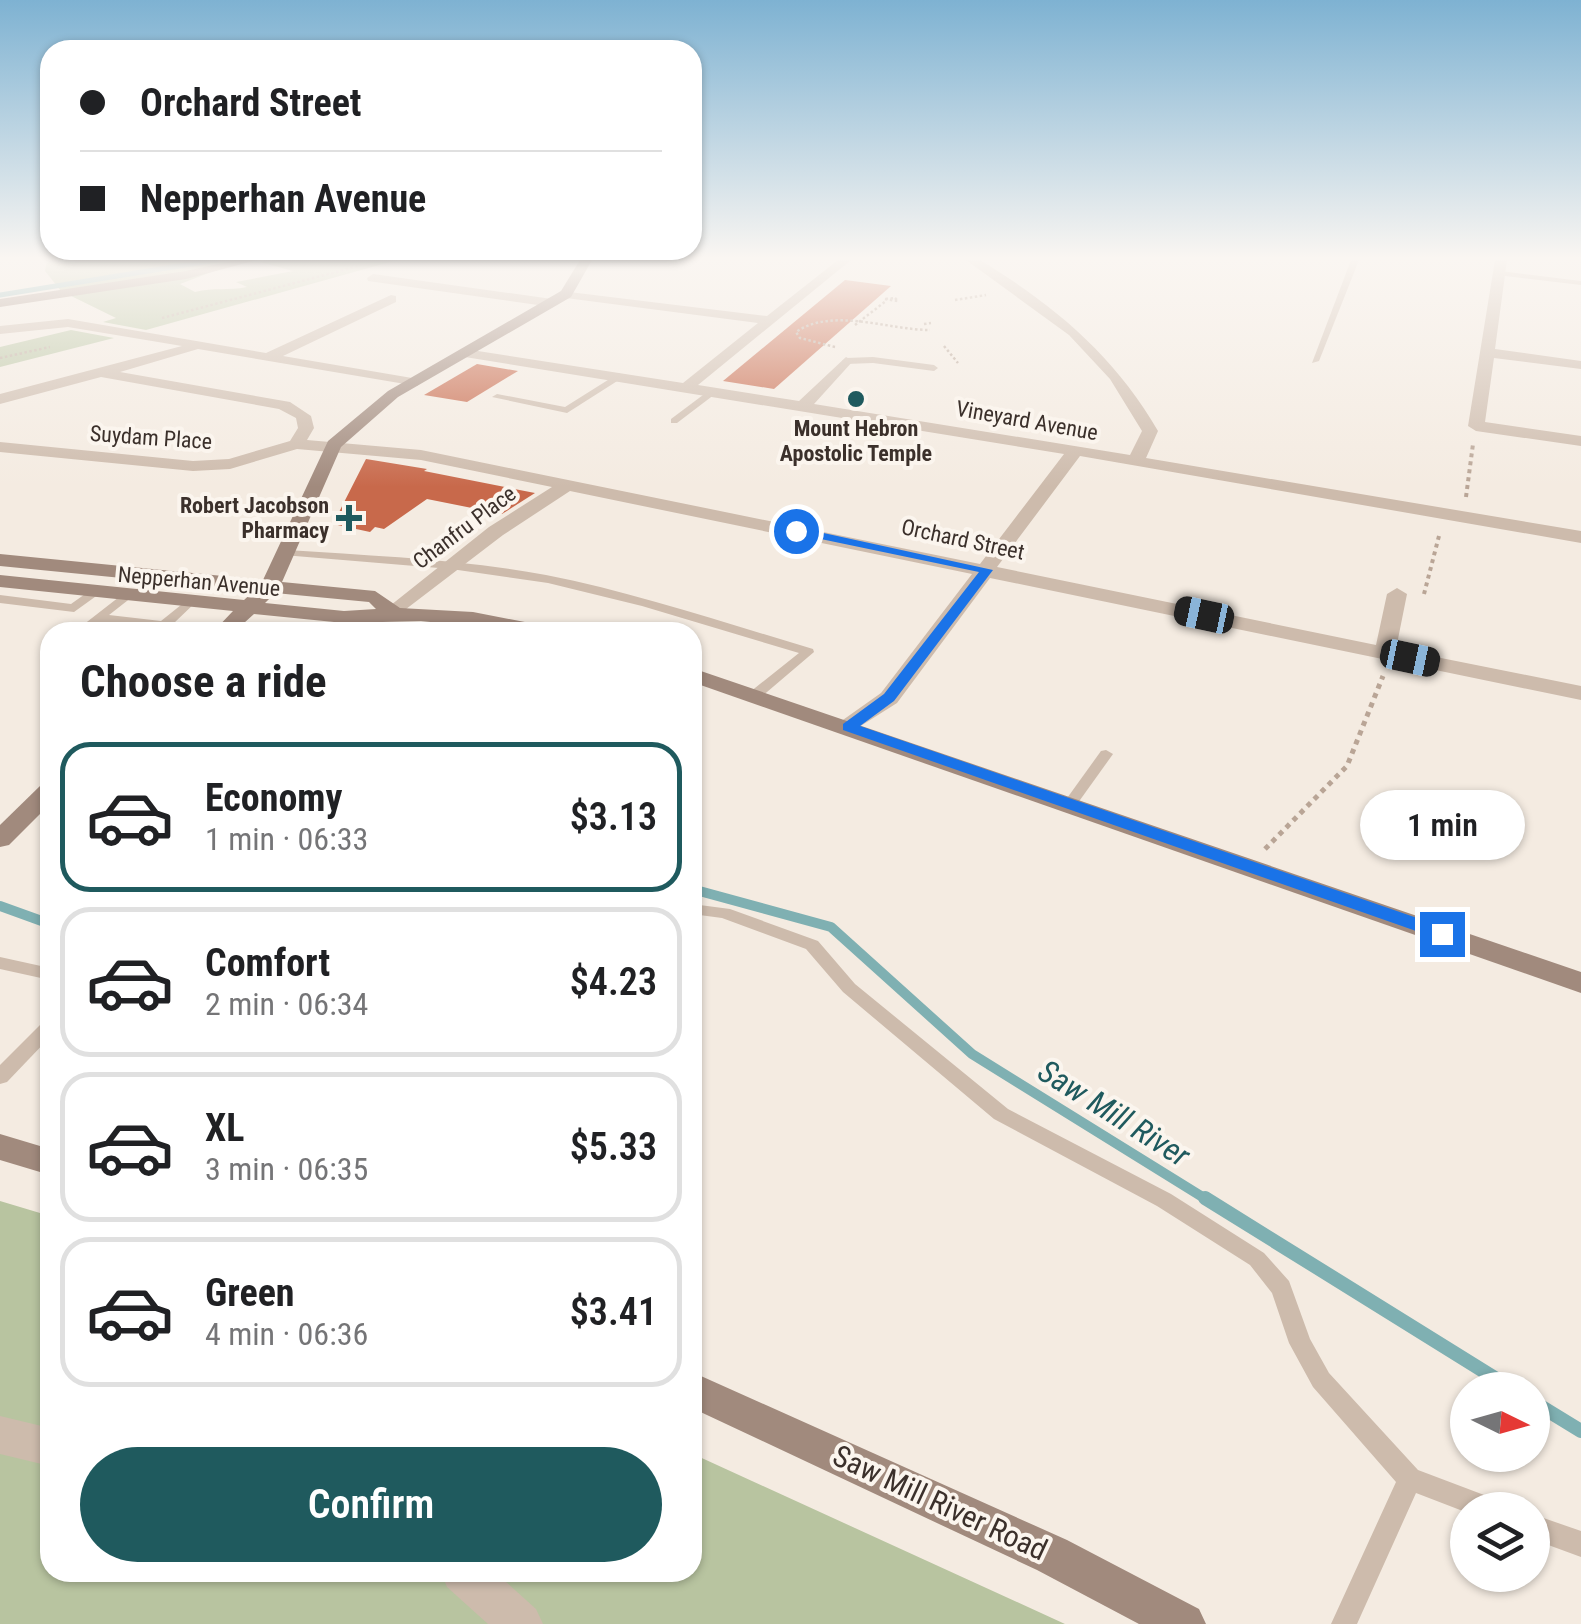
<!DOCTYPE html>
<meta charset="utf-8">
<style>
body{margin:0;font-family:"Roboto Condensed",sans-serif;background:#f6f6f6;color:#202124;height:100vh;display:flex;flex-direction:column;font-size:38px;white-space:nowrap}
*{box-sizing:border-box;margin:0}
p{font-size:32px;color:#757577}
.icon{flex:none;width:55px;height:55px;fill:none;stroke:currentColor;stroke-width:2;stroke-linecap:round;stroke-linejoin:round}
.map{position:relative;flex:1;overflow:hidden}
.details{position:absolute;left:40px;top:622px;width:662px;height:960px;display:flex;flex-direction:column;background:#fff;border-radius:30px;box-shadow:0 2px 8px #0004}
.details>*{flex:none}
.top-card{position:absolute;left:40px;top:40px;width:662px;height:220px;border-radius:30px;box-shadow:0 2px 8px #0004;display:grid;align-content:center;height:220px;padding:0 40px;background:#fff}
.needle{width:65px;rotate:95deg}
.controls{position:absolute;left:1450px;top:1372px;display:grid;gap:20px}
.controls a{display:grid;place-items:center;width:100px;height:100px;border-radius:50%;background:#fff;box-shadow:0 2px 8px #0004;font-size:50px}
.end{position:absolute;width:45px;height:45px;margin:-22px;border:12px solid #1a73e8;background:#fff;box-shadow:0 0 0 5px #fff}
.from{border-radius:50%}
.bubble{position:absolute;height:70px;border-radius:35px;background:#fff;box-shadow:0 2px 8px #0004;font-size:32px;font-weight:600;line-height:70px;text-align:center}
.car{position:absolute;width:30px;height:60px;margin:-30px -15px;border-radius:12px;box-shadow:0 0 8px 2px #0007;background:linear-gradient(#222 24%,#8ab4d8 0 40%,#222 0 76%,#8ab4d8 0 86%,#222 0)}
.top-card b{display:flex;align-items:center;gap:35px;height:95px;font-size:38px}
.top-card b+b{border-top:2px solid #e0e0e0}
.top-card i{width:25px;height:25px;background:#202124}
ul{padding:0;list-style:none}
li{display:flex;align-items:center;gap:30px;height:150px;margin:0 20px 15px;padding:0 20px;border:5px solid #e0e0e0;border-radius:30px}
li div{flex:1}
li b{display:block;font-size:38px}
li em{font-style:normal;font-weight:600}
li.on{border-color:#1f5a5e}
li>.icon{width:90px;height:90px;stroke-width:1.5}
h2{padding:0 40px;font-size:45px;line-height:120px}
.action{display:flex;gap:20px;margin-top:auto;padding:20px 40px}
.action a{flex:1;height:115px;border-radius:60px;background:#1f5a5e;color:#fff;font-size:40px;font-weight:600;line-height:115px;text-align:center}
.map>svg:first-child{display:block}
.green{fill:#b8c4a0}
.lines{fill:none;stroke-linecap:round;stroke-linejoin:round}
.stream-far2{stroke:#7fb0b2;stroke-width:5}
.stream-far1{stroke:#7fb0b2;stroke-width:10}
.stream{stroke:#7fb0b2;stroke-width:14}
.building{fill:#c8694b}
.path-far2{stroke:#b9a596;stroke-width:2.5;stroke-dasharray:2.5 2.5;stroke-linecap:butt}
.path-far1{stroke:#b9a596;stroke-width:4;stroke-dasharray:4 4;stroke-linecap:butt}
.path{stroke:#b9a596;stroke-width:5;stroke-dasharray:5 5;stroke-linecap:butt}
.lane{fill:#cdbbac;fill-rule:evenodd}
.street{fill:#cdbbac;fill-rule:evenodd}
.secondary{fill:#a18a7d;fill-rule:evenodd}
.route{fill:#1a73e8}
.poi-dot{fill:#1f5a5e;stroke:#fbf5ee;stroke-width:4}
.labels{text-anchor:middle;stroke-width:8;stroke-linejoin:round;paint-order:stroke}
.far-street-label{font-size:22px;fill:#3b302b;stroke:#fbf5ee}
.far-poi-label{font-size:22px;font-weight:bold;fill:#3b302b;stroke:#fbf5ee}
.near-street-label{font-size:30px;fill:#3b302b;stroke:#fbf5ee}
.near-water-label{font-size:32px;font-style:italic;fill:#1f5a5e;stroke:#fbf5ee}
</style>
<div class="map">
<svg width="1581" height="1624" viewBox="0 0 1581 1624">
<rect width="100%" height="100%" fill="#f4ebe1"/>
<g class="green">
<path d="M47 260H243L180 284 195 292C214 287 228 291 247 287L236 282 293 271 260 262 268 260H397L146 330 103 322 116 318 61 291 45 271Z"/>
<polygon points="71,330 114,338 0,367 0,347"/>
<polygon points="0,1201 50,1216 50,1572 692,1572 693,1454 1065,1624 0,1624"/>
</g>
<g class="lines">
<polyline class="stream-far2" points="0,295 216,260"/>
<g class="stream-far1">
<polyline points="692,889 831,927 972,1054 1209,1201"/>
<polyline points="0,906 50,924"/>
</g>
<g class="stream">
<polyline points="1205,1198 1514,1390"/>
<polyline points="1532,1401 1581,1431"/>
</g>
</g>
<g class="building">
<polygon points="845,280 891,286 774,389 723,381"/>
<polygon points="477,364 518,371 467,402 424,395"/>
<polygon points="366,459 427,469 424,471 535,493 502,514 427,499 384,529 375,527 370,532 333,524"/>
</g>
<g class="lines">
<g class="path-far2">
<polygon points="895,298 898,301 884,299"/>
<polyline points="955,300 986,295"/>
<polyline points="162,318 359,266"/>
<polyline points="924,324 931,323"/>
<polyline points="855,325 886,301"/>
<polyline points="944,346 958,363"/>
<path d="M835 347 800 338 796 332C832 307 889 330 930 330"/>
<polyline points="0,358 50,347"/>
</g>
<g class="path-far1">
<polyline points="1466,497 1473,444"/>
<polyline points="1424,594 1440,532"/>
</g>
<polyline class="path" points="1265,849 1347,766 1383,676"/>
<g class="lane">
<polygon points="1351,260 1359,260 1319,361 1312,363"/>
<polygon points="1500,271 1581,281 1581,285 1497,275"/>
<polygon points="873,357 934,365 938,368 934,371 873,363 846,364 842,361 846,358"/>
<polygon points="619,373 624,376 622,378 567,413 492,397 497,394 565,407"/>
<polygon points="711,389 719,391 677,423 671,423 671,419"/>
<path d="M287 550C374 556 461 559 546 575 637 593 725 623 813 649L814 652 760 698 755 699 748 695 750 692 799 653 642 606 548 583 451 569 283 555 281 553Z"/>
<polygon points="95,587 99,588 99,594 74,612 0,603 0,595 71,604"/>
<polygon points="128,590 134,594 132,597 109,615 161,621 191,597 197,601 174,623 223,628 229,632 194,632 100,622 87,632 74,632"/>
<polygon points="1106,750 1113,754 1075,807 1065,807 1063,804 1065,801 1101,751"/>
<polygon points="692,904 730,909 818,941 855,984 1008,1109 1171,1194 1264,1253 1289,1281 1310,1339 1329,1373 1418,1470 1500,1501 1503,1510 1468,1510 1468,1513 1416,1493 1357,1624 1331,1624 1396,1482 1313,1387 1289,1343 1272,1293 1250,1265 1157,1206 994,1119 843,992 806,949 722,918 692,914"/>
<polygon points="0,957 50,968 50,980 0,969"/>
<polygon points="50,1020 50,1037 7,1082 0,1084 0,1065 44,1021"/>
<polygon points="1532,1514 1581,1531 1581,1557 1532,1539"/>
</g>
<g class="street">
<path d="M838 260H851L698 385 799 401 846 357 853 361 814 404 1130 455 1142 431 1110 379 1069 335 966 260H980C1055 306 1114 355 1158 431L1146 458 1581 531V543L1080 456 997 567 1376 645 1387 594 1397 588 1407 594 1396 649 1581 686V700L990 578 897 703 848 734 836 727 840 722 881 693 972 574 570 491 503 535 393 619 386 617V609L489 527 552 487 421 460 297 449 230 469 193 471 0 452V442L193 461 229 459 290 441 298 428 296 418 279 409 101 377 0 404V394L182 346 68 327 0 334V326L68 319 266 353 391 295 396 296V302L283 356 412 378 420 383 417 386 198 349 120 372 290 402 311 416 314 428 307 440 421 450 980 564 1064 454 465 357 458 353 465 349 683 383 758 323 566 298 559 294 561 291 767 316Z"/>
<polygon points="1495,260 1507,260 1495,349 1581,361 1581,369 1494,358 1485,422 1581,436 1581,446 1476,431 1468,426"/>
<polygon points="373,274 552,299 559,303 552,307 368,281 367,278"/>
<polygon points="0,1416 50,1428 50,1466 0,1454"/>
<polygon points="441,1572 495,1572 536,1609 543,1624 488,1624 447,1587"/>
</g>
<g class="secondary">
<polygon points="236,260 257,260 186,279 0,307 0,299 186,271"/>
<path d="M580 260H592L571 297 398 397 341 447 282 582 375 591 400 608 473 612 556 628 559 632H523L421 621 344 623 254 614 234 632H213L233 611 0 587V575L244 600 254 591 0 566V554L263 580 328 441 388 391 561 291ZM275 593 369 602 376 609 344 611 265 603Z"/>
<polygon points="692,668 1581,972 1581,993 692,682"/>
<polygon points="50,783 50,804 9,845 0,847 0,825 41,785"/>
<polygon points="0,1134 50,1149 50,1175 0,1160"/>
<polygon points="692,1372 1067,1540 1199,1609 1206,1624 1139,1624 1037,1570 692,1408"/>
</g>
</g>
<linearGradient id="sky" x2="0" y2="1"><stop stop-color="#7eb2d2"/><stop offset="0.53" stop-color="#faf6f2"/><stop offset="1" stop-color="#faf6f2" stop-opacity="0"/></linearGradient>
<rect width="1581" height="487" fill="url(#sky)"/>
<polygon class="route" points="796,527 993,570 894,701 860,726 1449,929 1449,938 1436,938 843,730 843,724 884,694 979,572 792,533"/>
<g class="poi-dot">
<circle cx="856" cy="399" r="10"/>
<path d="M344 503h10v10h10v10h-10v10h-10v-10h-10v-10h10z"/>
</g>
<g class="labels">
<g class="far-street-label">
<text transform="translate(1027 420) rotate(10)" y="8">Vineyard Avenue</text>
<text transform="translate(151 437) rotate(4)" y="8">Suydam Place</text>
<text transform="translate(464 527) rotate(-37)" y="8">Chanfru Place</text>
<text transform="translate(963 539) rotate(12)" y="8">Orchard Street</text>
<text transform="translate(199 581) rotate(5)" y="8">Nepperhan Avenue</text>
</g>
<g class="far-poi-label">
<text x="856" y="436">Mount Hebron<tspan x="856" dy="25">Apostolic Temple</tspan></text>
<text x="329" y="513" text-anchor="end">Robert Jacobson<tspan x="329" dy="25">Pharmacy</tspan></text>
</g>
<g class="near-street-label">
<text transform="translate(940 1503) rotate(25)" y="10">Saw Mill River Road</text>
</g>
<g class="near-water-label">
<text transform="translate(1114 1113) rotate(32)" y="11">Saw Mill River</text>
</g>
</g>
</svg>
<div class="controls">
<a><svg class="needle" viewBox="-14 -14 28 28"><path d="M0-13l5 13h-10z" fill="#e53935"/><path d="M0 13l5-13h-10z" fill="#757577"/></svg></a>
<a><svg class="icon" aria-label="layers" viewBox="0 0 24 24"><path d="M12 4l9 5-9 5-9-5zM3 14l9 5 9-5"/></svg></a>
</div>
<i class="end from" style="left:796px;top:531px"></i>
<i class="end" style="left:1442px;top:934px"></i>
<div class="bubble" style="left:1360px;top:790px;width:165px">1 min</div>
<i class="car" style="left:1204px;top:615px;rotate:282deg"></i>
<i class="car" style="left:1410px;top:658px;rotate:102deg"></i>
<div class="top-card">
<b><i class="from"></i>Orchard Street</b>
<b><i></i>Nepperhan Avenue</b>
</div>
<section class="details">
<h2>Choose a ride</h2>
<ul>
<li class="on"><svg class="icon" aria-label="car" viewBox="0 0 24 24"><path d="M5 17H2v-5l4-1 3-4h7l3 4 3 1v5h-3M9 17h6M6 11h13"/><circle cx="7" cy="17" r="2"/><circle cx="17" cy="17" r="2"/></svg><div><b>Economy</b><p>1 min · 06:33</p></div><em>$3.13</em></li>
<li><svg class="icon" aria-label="car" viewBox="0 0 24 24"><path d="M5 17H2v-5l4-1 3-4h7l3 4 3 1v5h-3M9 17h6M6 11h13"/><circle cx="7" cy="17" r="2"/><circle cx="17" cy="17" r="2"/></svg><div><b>Comfort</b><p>2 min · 06:34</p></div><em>$4.23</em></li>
<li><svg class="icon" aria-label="car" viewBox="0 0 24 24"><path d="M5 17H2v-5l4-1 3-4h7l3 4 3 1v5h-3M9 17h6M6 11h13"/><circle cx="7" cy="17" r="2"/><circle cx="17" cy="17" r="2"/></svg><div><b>XL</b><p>3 min · 06:35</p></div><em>$5.33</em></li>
<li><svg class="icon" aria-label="car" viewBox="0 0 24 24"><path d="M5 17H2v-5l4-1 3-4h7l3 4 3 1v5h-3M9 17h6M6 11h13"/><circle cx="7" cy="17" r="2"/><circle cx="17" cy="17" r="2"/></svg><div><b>Green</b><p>4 min · 06:36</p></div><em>$3.41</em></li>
</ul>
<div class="action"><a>Confirm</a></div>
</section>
</div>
